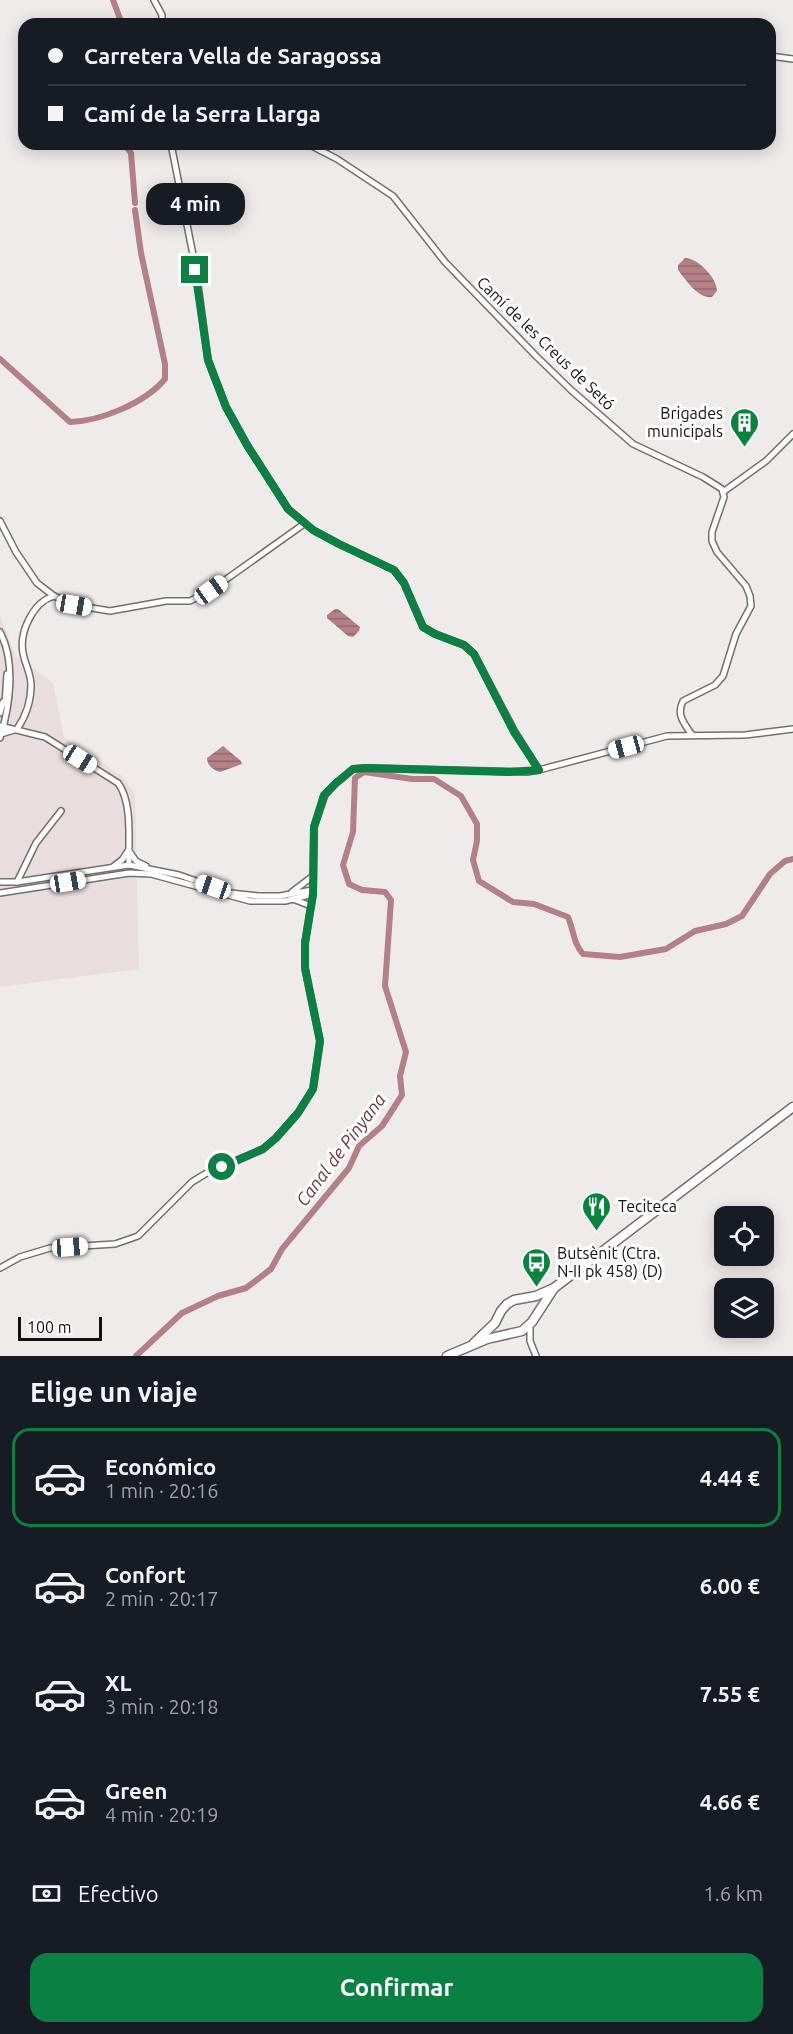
<!DOCTYPE html>
<html lang="es">
<meta charset="utf-8">
<style>
body{margin:0;font-family:Ubuntu,sans-serif;background:#20242c;color:#f1f3f6;height:100vh;display:flex;flex-direction:column;font-size:22px;white-space:nowrap}
*{box-sizing:border-box;margin:0}
p{font-size:20px;color:#9ea1a6}
.icon{flex:none;width:33px;height:33px;fill:none;stroke:currentColor;stroke-width:2;stroke-linecap:round;stroke-linejoin:round}
.map{position:relative;height:1356px;overflow:hidden}
.sheet{display:flex;flex-direction:column;background:#171b24;flex:1}
.sheet>*{flex:none}
.guide{position:absolute;left:18px;top:18px;width:758px;height:132px;border-radius:18px;box-shadow:0 3px 15px #0003;display:grid;align-content:center;height:132px;padding:0 30px;background:#171b24}
.fabs{position:absolute;left:714px;top:1206px;display:grid;gap:12px}
.fabs a{display:grid;place-items:center;width:60px;height:60px;border-radius:12px;background:#171b24;box-shadow:0 3px 15px #0003;font-size:30px}
.scale{position:absolute;left:18px;bottom:15px;width:84px;box-sizing:border-box;padding-left:6px;border:3px solid #111010;border-top:0;font-size:16px;line-height:21px;white-space:nowrap;color:#111010;-webkit-text-stroke:4px #fff;paint-order:stroke}
.end{position:absolute;width:27px;height:27px;margin:-14px;border:8px solid #0b8043;background:#fff;box-shadow:0 0 0 3px #fff}
.from{border-radius:50%}
.bubble{position:absolute;height:42px;border-radius:18px;background:#171b24;box-shadow:0 3px 15px #0003;font-size:20px;font-weight:600;line-height:42px;text-align:center}
.car{position:absolute;width:18px;height:36px;margin:-18px -9px;border-radius:8px;box-shadow:0 0 4px 2px #0007;background:linear-gradient(#fff 24%,#345 0 40%,#fff 0 76%,#345 0 86%,#fff 0)}
.guide b{display:flex;align-items:center;gap:21px;height:57px;font-size:22px}
.guide b+b{border-top:2px solid #363941}
.guide i{width:15px;height:15px;background:#f1f3f6}
ul{padding:0;list-style:none}
li{display:flex;align-items:center;gap:18px;height:99px;margin:0 12px 9px;padding:0 18px;border:3px solid transparent;border-radius:18px}
li div{flex:1}
li b{display:block;font-size:22px}
li em{font-style:normal;font-weight:600}
li.selected{border-color:#0b8043}
li>.icon{width:54px;height:54px;stroke-width:1.5}
h2{padding:0 30px;font-size:27px;line-height:72px}
.pay{display:flex;align-items:center;gap:15px;height:66px;padding:0 30px;font-size:22px}
.pay p{margin-inline-start:auto}
.button{display:flex;gap:12px;margin-top:auto;padding:12px 30px}
.button a{flex:1;height:69px;border-radius:18px;background:#0b8043;color:#fff;font-size:24px;font-weight:600;line-height:69px;text-align:center}
.map>svg:first-child{display:block}
.built{fill:#eaddde}
.water{fill:url(#water-rules)}
.lines{fill:none;stroke-linecap:round;stroke-linejoin:round}
.canal{stroke:#b48087;stroke-width:6}
.street-casing{stroke:#736f6f;stroke-width:8}
.primary-casing{stroke:#736f6f;stroke-width:11}
.street{stroke:#fff;stroke-width:5}
.primary{stroke:#fff;stroke-width:8}
.route{stroke:#0b8043;stroke-width:8}
.labels{text-anchor:middle;stroke-width:6;stroke-linejoin:round;paint-order:stroke}
.street-label{font-size:16px;fill:#111010;stroke:#fff}
.poi-label{font-size:16px;fill:#111010;stroke:#fff;text-anchor:start}
.water-label{font-size:18px;font-style:italic;fill:#73303e;stroke:#fff}
</style>
<div class="map">
<svg width="793" height="1356" viewBox="0 0 793 1356">
<defs>
<pattern id="water-rules" width="6" height="5" patternUnits="userSpaceOnUse" patternTransform="scale(1.5)"><rect width="6" height="5" fill="#b48087"/><path d="M0 2.5h6" fill="none" stroke="#91676d"/></pattern>
</defs>
<rect width="100%" height="100%" fill="#f0ebeb"/>
<polygon class="built" points="0,615 15,655 53,683 64,737 121,775 135,794 139,969 0,987"/>
<g class="water">
<path d="M685 258C698 258 717 278 717 291L712 297C698 299 686 280 678 270V265Z"/>
<polygon points="338,609 360,627 359,631 353,637 348,636 327,618 327,615 335,609"/>
<path d="M223 746 241 761 242 764 220 772C213 770 207 765 207 758Z"/>
</g>
<g class="lines">
<g class="canal">
<polyline points="113,0 122,24"/>
<polyline points="124,144 131,153 135,203"/>
<path d="M0 359 70 422C101 421 145 403 165 379V364L141 253 135 210"/>
<path d="M136 1356 182 1313 218 1296 246 1288 271 1269 282 1249 349 1168 359 1146 382 1126 402 1095 400 1076 406 1052 385 986 391 900 385 892 362 890 349 884 343 865 353 832 355 778 364 772 412 779H434L461 796 477 824V841L473 860 479 881 513 902 534 904 568 917C574 931 573 943 583 954L620 957 666 949 695 931 726 924 742 916 770 874 785 861 793 859"/>
</g>
<defs>
<g id="street">
<polyline points="154,0 162,15 162,24"/>
<polyline points="770,56 793,59"/>
<polyline points="171,144 196,270 208,360 226,407 247,445 288,509 313,530 339,544 394,570 404,583 423,627 435,634 464,645 474,654 515,732 539,770"/>
<path d="M308 144 337 159 393 196 445 262 536 356 571 390 633 444 703 477 722 489 724 497 712 532V541L717 552 746 586 750 596 751 606 736 634 723 676 715 685 683 701C676 715 684 723 692 735"/>
<polyline points="320,150 334,144"/>
<polyline points="723,492 766,461 793,434"/>
<polyline points="0,521 16,552 37,583 54,596 74,605 110,611 166,601 190,601 211,590 304,524"/>
<path d="M0 632C16 662 10 706 0 738"/>
<polyline points="5,704 7,674"/>
<polyline points="0,713 3,702"/>
<path d="M0 726 45 737 118 783C133 803 128 841 129 865"/>
<path d="M1 734 17 729C26 716 31 702 31 685 31 674 25 664 23 653 19 632 33 602 54 596"/>
<polyline points="129,851 136,861 146,866"/>
<polyline points="114,866 122,860 128,851"/>
<polyline points="0,882 17,882 129,865 179,875 231,893 258,896 280,896 312,890"/>
<polyline points="17,882 36,843 61,811"/>
<polyline points="292,892 313,876"/>
<polyline points="0,893 129,873 151,874 250,901 285,901 313,894"/>
<polyline points="293,899 311,906"/>
<polyline points="0,1268 20,1257 50,1248 115,1244 138,1236 192,1182 205,1174 263,1149 276,1138 298,1113 313,1089 320,1041 305,968 305,943 313,894 314,827 325,795 335,784 353,769 367,768 527,772 539,770 667,736 745,735 793,729"/>
<polyline points="530,1325 530,1341 536,1356"/>
</g>
<g id="primary">
<polyline points="474,1343 495,1323 501,1311 507,1304 514,1300 536,1296 554,1288 793,1107"/>
<polyline points="447,1356 487,1339 522,1331 532,1322 554,1288"/>
</g>
</defs>
<use href="#street" class="street-casing"/>
<use href="#primary" class="primary-casing"/>
<use href="#street" class="street"/>
<use href="#primary" class="primary"/>
</g>
<g class="lines">
<polyline class="route" points="195,270 208,360 226,407 247,445 288,509 313,530 339,544 394,570 404,583 423,627 435,634 464,645 474,654 514,732 539,770 508,772 367,768 353,769 335,784 324,795 314,827 313,894 305,943 305,968 320,1041 313,1089 298,1113 276,1138 263,1149 222,1167"/>
</g>
<defs>
<symbol id="building-pin" viewBox="-11 -11 22 30"><path d="M0 17L-7.5 6A9.5 9.5 0 1 1 7.5 6Z" fill="#0a843d" stroke="#fff"/><path d="M-4-6H4V6H1V3H-1V6H-4ZM-2.5-4.3h1.7v1.8h-1.7ZM.8-4.3h1.7v1.8H.8ZM-2.5-1h1.7V.8h-1.7ZM.8-1h1.7V.8H.8Z" fill="#fff"/></symbol>
<symbol id="restaurant-pin" viewBox="-11 -11 22 30"><path d="M0 17L-7.5 6A9.5 9.5 0 1 1 7.5 6Z" fill="#0a843d" stroke="#fff"/><path d="M-5-6h1v4h1v-4h1v4h1v-4h1v5L-1.5 .5V6h-2V.5L-5-1ZM5-6V6H3V1.5H1.5Q1.5-4 5-6Z" fill="#fff"/></symbol>
<symbol id="bus-pin" viewBox="-11 -11 22 30"><path d="M0 17L-7.5 6A9.5 9.5 0 1 1 7.5 6Z" fill="#0a843d" stroke="#fff"/><path d="M-5-6H5V4H4V6H2V4H-2V6H-4V4H-5ZM-3.5-4V0h7V-4ZM-3.5 1.2v1.5H-2V1.2ZM2 1.2v1.5H3.5V1.2Z" fill="#fff"/></symbol>
</defs>
<g fill-rule="evenodd">
<use href="#building-pin" x="728" y="406" width="33" height="45"/>
<use href="#restaurant-pin" x="580" y="1190" width="33" height="45"/>
<use href="#bus-pin" x="520" y="1246" width="33" height="45"/>
</g>
<g class="labels">
<g class="street-label">
<text transform="translate(546 343) rotate(44)" y="6">Camí de les Creus de Setó</text>
</g>
<g class="poi-label">
<text x="723" y="419" text-anchor="end">Brigades<tspan x="723" dy="18">municipals</tspan></text>
<text x="618" y="1212">Teciteca</text>
<text x="557" y="1259">Butsènit (Ctra.<tspan x="557" dy="18">N-II pk 458) (D)</tspan></text>
</g>
<g class="water-label">
<text transform="translate(341 1150) rotate(-53)" y="6">Canal de Pinyana</text>
</g>
</g>
</svg>
<div class="fabs">
<a><svg class="icon" aria-label="locate" viewBox="0 0 24 24"><circle cx="12" cy="12" r="6"/><path d="M12 2v4M12 18v4M2 12h4M18 12h4"/></svg></a>
<a><svg class="icon" aria-label="layers" viewBox="0 0 24 24"><path d="M12 4l9 5-9 5-9-5zM3 14l9 5 9-5"/></svg></a>
</div>
<div class="scale">100 m</div>
<i class="end from" style="left:222px;top:1167px"></i>
<i class="end" style="left:195px;top:270px"></i>
<div class="bubble" style="left:146px;top:183px;width:99px">4 min</div>
<i class="car" style="left:211px;top:590px;rotate:55deg"></i>
<i class="car" style="left:74px;top:605px;rotate:100deg"></i>
<i class="car" style="left:626px;top:747px;rotate:255deg"></i>
<i class="car" style="left:80px;top:759px;rotate:122deg"></i>
<i class="car" style="left:68px;top:882px;rotate:81deg"></i>
<i class="car" style="left:213px;top:887px;rotate:289deg"></i>
<i class="car" style="left:70px;top:1247px;rotate:86deg"></i>
<div class="guide">
<b><i class="from"></i>Carretera Vella de Saragossa</b>
<b><i></i>Camí de la Serra Llarga</b>
</div>
</div>
<section class="sheet">
<h2>Elige un viaje</h2>
<ul>
<li class="selected"><svg class="icon" aria-label="car" viewBox="0 0 24 24"><path d="M5 17H2v-5l4-1 3-4h7l3 4 3 1v5h-3M9 17h6M6 11h13"/><circle cx="7" cy="17" r="2"/><circle cx="17" cy="17" r="2"/></svg><div><b>Económico</b><p>1 min · 20:16</p></div><em>4.44 €</em></li>
<li><svg class="icon" aria-label="car" viewBox="0 0 24 24"><path d="M5 17H2v-5l4-1 3-4h7l3 4 3 1v5h-3M9 17h6M6 11h13"/><circle cx="7" cy="17" r="2"/><circle cx="17" cy="17" r="2"/></svg><div><b>Confort</b><p>2 min · 20:17</p></div><em>6.00 €</em></li>
<li><svg class="icon" aria-label="car" viewBox="0 0 24 24"><path d="M5 17H2v-5l4-1 3-4h7l3 4 3 1v5h-3M9 17h6M6 11h13"/><circle cx="7" cy="17" r="2"/><circle cx="17" cy="17" r="2"/></svg><div><b>XL</b><p>3 min · 20:18</p></div><em>7.55 €</em></li>
<li><svg class="icon" aria-label="car" viewBox="0 0 24 24"><path d="M5 17H2v-5l4-1 3-4h7l3 4 3 1v5h-3M9 17h6M6 11h13"/><circle cx="7" cy="17" r="2"/><circle cx="17" cy="17" r="2"/></svg><div><b>Green</b><p>4 min · 20:19</p></div><em>4.66 €</em></li>
</ul>
<div class="pay"><svg class="icon" aria-label="cash" viewBox="0 0 24 24"><path d="M3 7h18v10H3z"/><circle cx="12" cy="12" r="2"/></svg>Efectivo<p>1.6 km</p></div>
<div class="button"><a>Confirmar</a></div>
</section>
